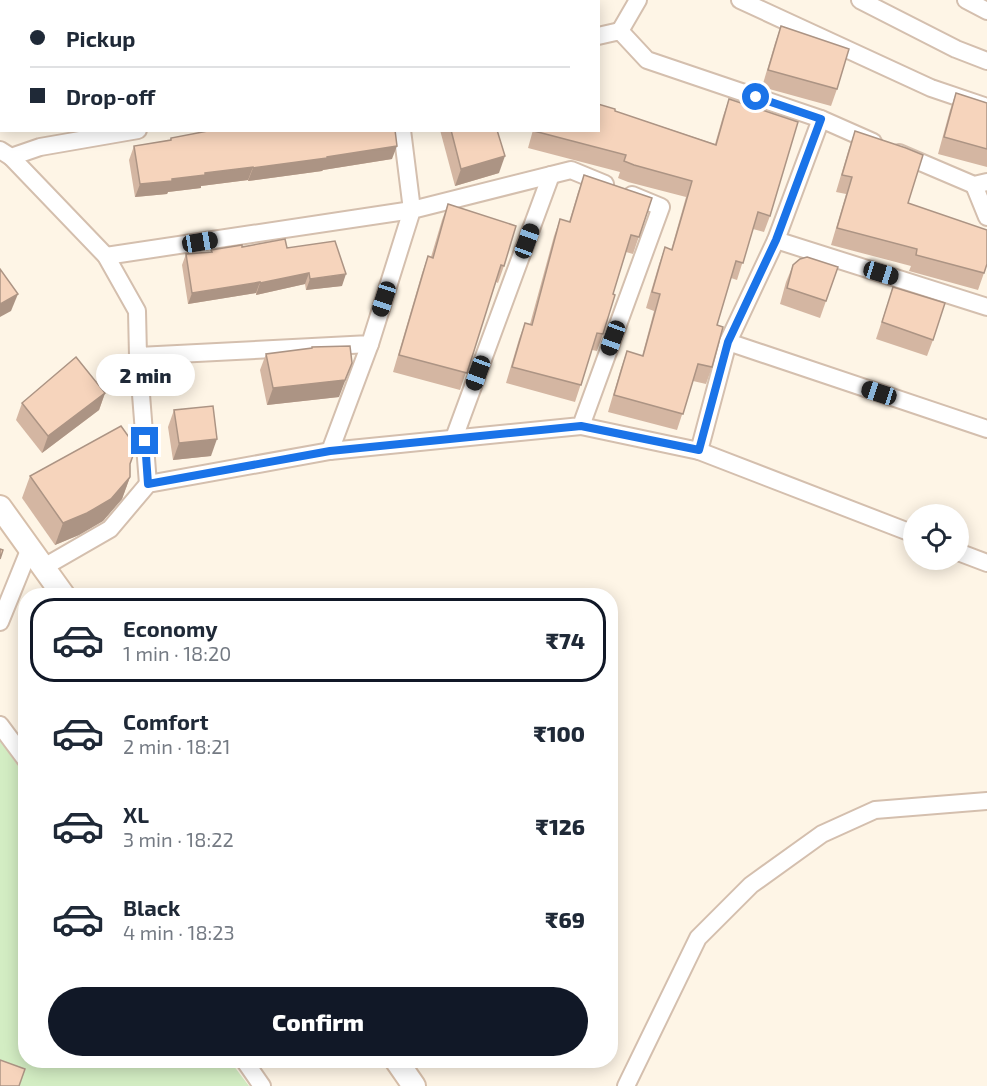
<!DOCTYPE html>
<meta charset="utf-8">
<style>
body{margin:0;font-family:"Exo 2",sans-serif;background:#f2f2f3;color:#1f2937;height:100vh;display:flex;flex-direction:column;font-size:22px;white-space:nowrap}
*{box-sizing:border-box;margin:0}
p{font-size:20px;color:#747a83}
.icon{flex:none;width:33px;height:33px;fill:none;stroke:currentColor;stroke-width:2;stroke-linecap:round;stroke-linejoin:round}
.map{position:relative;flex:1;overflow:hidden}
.drawer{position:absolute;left:18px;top:588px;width:600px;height:480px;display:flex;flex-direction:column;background:#fff;border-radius:24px;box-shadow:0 3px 15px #0003}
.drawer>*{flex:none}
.guide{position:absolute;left:0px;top:0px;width:600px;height:132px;box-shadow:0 3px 15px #0003;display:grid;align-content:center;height:132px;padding:0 30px;background:#fff}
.buttons{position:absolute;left:903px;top:504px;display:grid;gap:12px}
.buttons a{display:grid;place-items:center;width:66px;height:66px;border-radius:50%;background:#fff;box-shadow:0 3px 15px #0003;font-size:30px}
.end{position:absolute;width:27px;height:27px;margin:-14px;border:8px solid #1a73e8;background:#fff;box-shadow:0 0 0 3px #fff}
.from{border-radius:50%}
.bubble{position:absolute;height:42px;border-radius:21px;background:#fff;box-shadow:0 3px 15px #0003;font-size:20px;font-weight:800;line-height:42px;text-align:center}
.car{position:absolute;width:18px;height:36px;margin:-18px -9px;border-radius:8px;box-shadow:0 0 4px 2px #0007;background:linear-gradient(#222 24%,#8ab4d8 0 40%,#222 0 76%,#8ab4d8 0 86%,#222 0)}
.guide b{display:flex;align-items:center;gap:21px;height:57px;font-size:22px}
.guide b+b{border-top:2px solid #e0e1e3}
.guide i{width:15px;height:15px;background:#1f2937}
ul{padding:10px 0 0;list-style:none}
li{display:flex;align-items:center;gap:18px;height:84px;margin:0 12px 9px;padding:0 18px;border:3px solid transparent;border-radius:24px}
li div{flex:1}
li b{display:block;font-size:22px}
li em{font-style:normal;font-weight:800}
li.active{border-color:#111827}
li>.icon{width:54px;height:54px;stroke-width:1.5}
.action{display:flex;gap:12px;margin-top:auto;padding:12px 30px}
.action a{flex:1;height:69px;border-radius:36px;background:#111827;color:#fff;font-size:24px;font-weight:800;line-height:69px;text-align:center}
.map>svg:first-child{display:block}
.green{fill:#d3edc3}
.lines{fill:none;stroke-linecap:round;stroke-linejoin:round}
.street-casing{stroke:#d4bfae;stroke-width:20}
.secondary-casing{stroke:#d7bfaa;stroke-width:26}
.street{stroke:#fff;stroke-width:16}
.secondary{stroke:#fff;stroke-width:22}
.wall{fill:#d4b6a2}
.shaded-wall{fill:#ac9484}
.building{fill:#f6d4bc;stroke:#ac9484;stroke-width:1.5}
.route{stroke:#1a73e8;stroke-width:8}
</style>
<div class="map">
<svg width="987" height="1086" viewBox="0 0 987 1086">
<rect width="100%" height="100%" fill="#fef5e6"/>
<polygon class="green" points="0,740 25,776 26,1060 230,1061 249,1086 0,1086"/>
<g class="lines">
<defs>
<g id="street">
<polyline points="191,0 197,2"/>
<polyline points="740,0 931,88 987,107"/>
<polyline points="860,0 956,49 987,61"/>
<polyline points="966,0 987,11"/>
<polyline points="228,2 228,0"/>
<polyline points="354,2 355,0"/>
<polyline points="620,31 638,0"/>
<polyline points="598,36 620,31 647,60 821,119 873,142"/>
<polyline points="0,150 11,157 40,147 138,130"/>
<polyline points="899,153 974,185 987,182"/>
<polyline points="11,157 106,256 137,311 138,356 370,344 412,210 571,170 605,184"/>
<polyline points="974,185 987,217"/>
<polyline points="776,240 987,307"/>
<polyline points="106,256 412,210 402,130"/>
<polyline points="728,342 987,429"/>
<polyline points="138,356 148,484"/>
<polyline points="581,426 699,451 728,342 776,240 821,119"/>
<polyline points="454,438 551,175"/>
<polyline points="330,451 370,344"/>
<polyline points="699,451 914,534"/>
<polyline points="958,552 987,563"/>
<polyline points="44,567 110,529 148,484 330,451 581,426 661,207 632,195"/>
<polyline points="0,622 30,548"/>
<polyline points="0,725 26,760"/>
<polyline points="244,1060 262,1086"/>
<polyline points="626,1086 698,938 751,885 822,834 875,810 987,801"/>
</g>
<g id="secondary">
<polyline points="0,507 64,596"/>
<polyline points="396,1060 414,1086"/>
</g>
</defs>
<use href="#street" class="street-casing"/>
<use href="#secondary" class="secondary-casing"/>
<use href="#street" class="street"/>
<use href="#secondary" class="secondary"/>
</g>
<g class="wall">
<polygon points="781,26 837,89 831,106 762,87 775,43"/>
<polygon points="956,93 987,103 987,167 938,154 950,110"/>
<polygon points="729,99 770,216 764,232 753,229 737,280 731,278 717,325 712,367 706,384 693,381 677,430 608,412 621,368 627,351 642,356 654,311 646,308 659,264 665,247 671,250 686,197 628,182 618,178 620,172 528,148 533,130 598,130 615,111 715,144 723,116"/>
<polygon points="440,130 497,130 499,173 455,186"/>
<polygon points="855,131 908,203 984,273 978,290 909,271 911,266 831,245 846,194 836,192 849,148"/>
<polygon points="171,138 392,159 323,170 322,171 248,181 248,180 201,186 201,188 168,192 167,194 135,197 129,160 134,146 170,140"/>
<polygon points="584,175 652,198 633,254 626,252 613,294 603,334 597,351 592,350 575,402 506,383 519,339 525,323 530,324 554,236 560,219 569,222 578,192"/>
<polygon points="448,204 504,266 498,283 496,282 460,390 393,372 422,273 428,256 431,257 442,220"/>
<polygon points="242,247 287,248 342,286 306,290 305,284 256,295 256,293 188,304 182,265 186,254 211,252 211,250"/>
<polygon points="793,265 838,267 820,318 780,304 786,282"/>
<polygon points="893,287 933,340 927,356 876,339"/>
<polygon points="312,347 339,397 267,405 260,370 266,354 312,348"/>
<polygon points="105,393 99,410 42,453 16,420 22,403"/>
<polygon points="174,410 211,456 173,460 168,427"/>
<polygon points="130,464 130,477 122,499 103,521 79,535 55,545 22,498 30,476"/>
</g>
<g class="shaded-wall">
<polygon points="397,146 392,159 323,170 322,171 248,181 253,168"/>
<polygon points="505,156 499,173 455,186 461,169"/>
<polygon points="253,167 248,180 201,186 201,188 168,192 167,194 135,197 140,184 205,173"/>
<polygon points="309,273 305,284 256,295 260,283"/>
<polygon points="346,274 342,286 306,290 310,279"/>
<polygon points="260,282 256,293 188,304 192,293"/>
<polygon points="18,294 11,311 0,317 0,304"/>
<polygon points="352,363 339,397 267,405 273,388"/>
<polygon points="105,393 99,410 42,453 48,436"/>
<polygon points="217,439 211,456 173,460 179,443"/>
<polygon points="130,477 122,499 103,521 79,535 55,545 63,523"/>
</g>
<g class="building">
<polygon points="781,26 849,49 837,89 768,70"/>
<polygon points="956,93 987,103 987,149 944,137"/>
<polygon points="729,99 798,122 770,216 758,212 743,263 736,261 717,325 723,327 712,367 698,364 683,414 614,395 627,351 643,356 660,294 652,292 665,247 672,250 692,181 634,165 624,161 626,155 534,131 598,130 598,104 615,109 615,111 716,145"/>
<polygon points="213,130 395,130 397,146 327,157 327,158 253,168 253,167 205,173 205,175 172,179 172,181 140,184 134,146 171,140 171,138"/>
<polygon points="451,130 497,130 505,156 461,169"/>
<polygon points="855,131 906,148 923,155 908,203 987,230 987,264 984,273 916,255 917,249 837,228 852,177 842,175"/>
<polygon points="584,175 652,198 639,237 631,235 613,294 615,295 603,334 597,333 581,385 512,367 525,323 532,325 560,219 570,222"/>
<polygon points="448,204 516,226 504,266 501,265 467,373 399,355 428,256 433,258"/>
<polygon points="285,239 287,248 335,241 346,274 310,279 309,273 260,283 260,282 192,293 186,254 212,252 211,250 242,245 242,247"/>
<polygon points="807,257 838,267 826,301 787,288 793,265 800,259"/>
<polygon points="0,269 18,294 0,304"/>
<polygon points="893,287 945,303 933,340 882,322"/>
<polygon points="350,346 352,363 345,380 273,388 266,354 312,348 312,347"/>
<polygon points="76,357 105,393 48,436 22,403"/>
<polygon points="213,406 217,439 179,443 174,410"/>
<polygon points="121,426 136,447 130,464 130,477 111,499 87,513 63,523 30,476"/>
<polygon points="0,549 3,550 0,559"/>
<polygon points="0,1060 25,1069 19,1086 0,1086"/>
</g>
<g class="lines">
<polyline class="route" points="145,441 148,484 330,451 581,426 699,450 728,342 776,240 821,119 756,97"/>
</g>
</svg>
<div class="buttons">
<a><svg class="icon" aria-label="locate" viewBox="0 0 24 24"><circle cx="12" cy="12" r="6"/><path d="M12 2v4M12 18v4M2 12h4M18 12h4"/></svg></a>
</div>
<i class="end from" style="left:756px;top:97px"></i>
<i class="end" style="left:145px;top:441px"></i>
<div class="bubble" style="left:96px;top:354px;width:99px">2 min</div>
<i class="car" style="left:527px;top:241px;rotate:20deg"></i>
<i class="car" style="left:200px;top:242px;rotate:81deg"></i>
<i class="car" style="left:881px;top:273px;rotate:107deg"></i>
<i class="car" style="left:384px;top:299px;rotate:198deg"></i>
<i class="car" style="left:613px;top:338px;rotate:200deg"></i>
<i class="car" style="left:478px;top:373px;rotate:200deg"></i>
<i class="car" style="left:879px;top:393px;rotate:288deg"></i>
<div class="guide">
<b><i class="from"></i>Pickup</b>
<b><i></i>Drop-off</b>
</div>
<section class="drawer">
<ul>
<li class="active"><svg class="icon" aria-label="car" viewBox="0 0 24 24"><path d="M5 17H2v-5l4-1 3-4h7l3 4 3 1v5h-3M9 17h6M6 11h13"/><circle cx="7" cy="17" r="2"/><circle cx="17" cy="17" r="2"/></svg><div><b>Economy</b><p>1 min · 18:20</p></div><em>₹74</em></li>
<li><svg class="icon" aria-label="car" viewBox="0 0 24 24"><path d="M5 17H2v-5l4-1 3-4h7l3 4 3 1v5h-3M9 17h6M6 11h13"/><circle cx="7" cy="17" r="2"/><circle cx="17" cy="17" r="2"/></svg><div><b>Comfort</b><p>2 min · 18:21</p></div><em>₹100</em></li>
<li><svg class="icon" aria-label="car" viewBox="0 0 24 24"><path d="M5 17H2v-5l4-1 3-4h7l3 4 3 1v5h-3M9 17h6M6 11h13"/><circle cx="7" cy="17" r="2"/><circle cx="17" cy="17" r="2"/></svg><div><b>XL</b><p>3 min · 18:22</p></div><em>₹126</em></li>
<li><svg class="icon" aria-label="car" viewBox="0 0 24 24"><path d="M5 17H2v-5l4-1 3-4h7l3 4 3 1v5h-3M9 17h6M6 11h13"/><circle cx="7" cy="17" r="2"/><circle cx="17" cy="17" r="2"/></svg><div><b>Black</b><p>4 min · 18:23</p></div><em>₹69</em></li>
</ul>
<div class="action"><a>Confirm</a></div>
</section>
</div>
